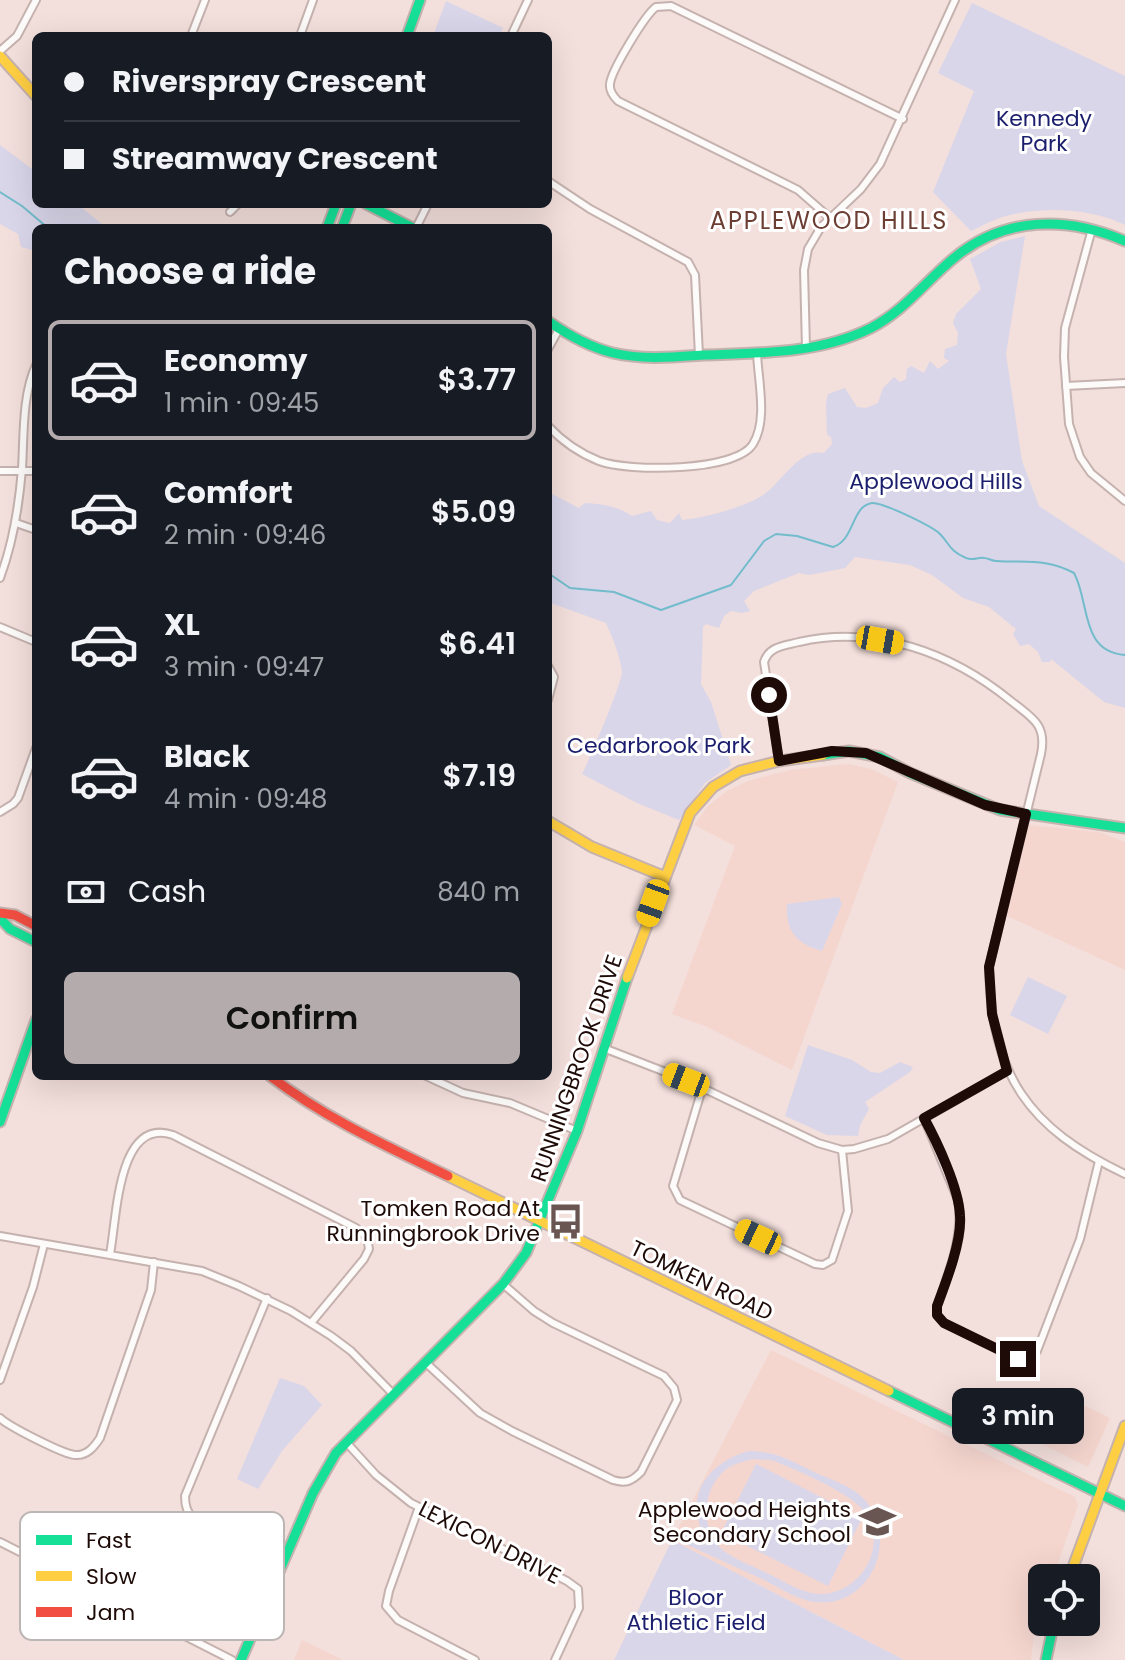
<!DOCTYPE html>
<meta charset="utf-8">
<style>
body{margin:0;font-family:Poppins,sans-serif;background:#20242c;color:#f1f3f6;height:100vh;display:flex;flex-direction:column;font-size:30px;white-space:nowrap}
*{box-sizing:border-box;margin:0}
p{font-size:26px;color:#9ea1a6}
.icon{flex:none;width:44px;height:44px;fill:none;stroke:currentColor;stroke-width:2;stroke-linecap:round;stroke-linejoin:round}
.map{position:relative;flex:1;overflow:hidden}
.details{position:absolute;left:32px;top:224px;width:520px;height:856px;display:flex;flex-direction:column;background:#171b24;border-radius:12px;box-shadow:0 8px 32px #0002}
.details>*{flex:none}
.banner{position:absolute;left:32px;top:32px;width:520px;height:176px;border-radius:12px;box-shadow:0 8px 32px #0002;display:grid;align-content:center;height:176px;padding:0 32px;background:#171b24}
.tools{position:absolute;left:1028px;top:1564px;display:grid;gap:16px}
.tools a{display:grid;place-items:center;width:72px;height:72px;border-radius:12px;background:#171b24;box-shadow:0 8px 32px #0002;font-size:40px}
.end{position:absolute;width:36px;height:36px;margin:-18px;border:10px solid #1e0a07;background:#fff;box-shadow:0 0 0 4px #fff}
.from{border-radius:50%}
.bubble{position:absolute;height:56px;border-radius:12px;background:#171b24;box-shadow:0 8px 32px #0002;font-size:26px;font-weight:600;line-height:56px;text-align:center}
.car{position:absolute;width:24px;height:48px;margin:-24px -12px;border-radius:10px;box-shadow:0 0 6px 2px #0007;background:linear-gradient(#f5c518 24%,#345 0 40%,#f5c518 0 76%,#345 0 86%,#f5c518 0)}
.banner b{display:flex;align-items:center;gap:28px;height:76px;font-size:30px}
.banner b+b{border-top:2px solid #363941}
.banner i{width:20px;height:20px;background:#f1f3f6}
ul{padding:0;list-style:none}
li{display:flex;align-items:center;gap:24px;height:120px;margin:0 16px 12px;padding:0 16px;border:4px solid transparent;border-radius:12px}
li div{flex:1}
li b{display:block;font-size:30px}
li em{font-style:normal;font-weight:600}
li.current{border-color:#b4acac}
li>.icon{width:72px;height:72px;stroke-width:1.5}
h2{padding:0 32px;font-size:36px;line-height:96px}
.pay{display:flex;align-items:center;gap:20px;height:88px;padding:0 32px;font-size:30px}
.pay p{margin-inline-start:auto}
.action{display:flex;gap:16px;margin-top:auto;padding:16px 32px}
.action a{flex:1;height:92px;border-radius:12px;background:#b4acac;color:#111;font-size:32px;font-weight:600;line-height:92px;text-align:center}
.map>svg:first-child{display:block}
.built{fill:#f5d6cf}
.green{fill:#d9d6ea;fill-rule:evenodd}
.lines{fill:none;stroke-linecap:round;stroke-linejoin:round}
.stream{stroke:#72bccb;stroke-width:2}
.street-casing{stroke:#c5b2ae;stroke-width:10}
.fast-casing{stroke:#c5b2ae;stroke-width:13}
.slow-casing{stroke:#c5b2ae;stroke-width:13}
.jam-casing{stroke:#c5b2ae;stroke-width:13}
.street{stroke:#fdfafa;stroke-width:6}
.fast{stroke:#16e098;stroke-width:9}
.slow{stroke:#ffcf43;stroke-width:9}
.jam{stroke:#f24e42;stroke-width:9}
.route{stroke:#1e0a07;stroke-width:10}
.labels{text-anchor:middle;stroke-width:6;stroke-linejoin:round;paint-order:stroke}
.park-label{font-size:22px;fill:#1b1d6d;stroke:#fff}
.street-label{font-size:22px;fill:#1e0a07;stroke:#fff}
.poi-label{font-size:22px;fill:#1e0a07;stroke:#fff;text-anchor:end}
.neighbourhood-label{font-size:24px;letter-spacing:2px;fill:#6c3d33;stroke:#fff}
.key{fill:#fff;stroke:#bcb6b5;stroke-width:2}
.key-label{font-size:22px;fill:#1e0a07}
</style>
<div class="map">
<svg width="1125" height="1660" viewBox="0 0 1125 1660">
<rect width="100%" height="100%" fill="#f3dfdb"/>
<g class="built">
<polygon points="848,764 871,769 898,782 792,1070 705,1026 672,1014 735,846 694,825 708,806 727,791 748,781 790,770"/>
<polygon points="1029,825 1099,832 1125,842 1125,970 1005,915"/>
<polygon points="771,1350 1075,1497 1078,1505 1053,1578 1042,1578 1042,1611 1034,1634 1031,1660 904,1660 672,1540"/>
<polygon points="1067,1397 1110,1418 1088,1467 1037,1441"/>
<polygon points="302,1640 343,1660 294,1660"/>
</g>
<g class="green">
<polygon points="446,1 503,28 499,36 433,36"/>
<path d="M972 3 1125 76V225C1091 208 1043 206 1006 216 994 219 982 226 971 231L933 192 974 91 938 73Z"/>
<polygon points="0,145 36,172 36,204 77,204 107,228 36,228 36,251 21,247 18,234 0,224"/>
<path d="M1025 236 1006 354 1022 461 1039 506 1125 563V708L1104 702 1051 659 1050 662H1042L1038 652 1029 644 1020 646 1013 634 1016 629 989 607 963 598 932 575 910 565 855 557 845 568 809 575 799 573 754 591 744 601 750 611 742 613 731 611 724 616 719 628 706 624 703 627 701 684 711 702 731 765 705 783 679 820 637 803 582 774C589 761 622 683 622 672 620 655 613 639 606 623L548 602V492L579 508 585 503C602 504 617 506 632 516L651 511 657 520 670 523 679 513 682 520C704 518 741 508 760 497 780 486 798 447 824 453L832 444 831 437 827 434 826 404 828 394 845 388 857 407 866 408 878 403 883 388 894 377 900 382 906 379 907 369 911 366 924 373 930 361 938 369 949 361 944 358 945 349 957 345 958 333 953 323 956 314 981 289 970 259 1001 242Z"/>
<path d="M839 897 842 904 822 951C797 944 785 931 787 904Z"/>
<polygon points="1028,977 1067,996 1048,1034 1010,1015"/>
<polygon points="808,1045 852,1060 871,1072 880,1073 900,1062 913,1067 910,1072 865,1102 869,1109 860,1125 858,1136 827,1135 785,1116"/>
<polygon points="280,1378 304,1386 322,1405 282,1451 258,1489 237,1479"/>
<path d="M749 1451C775 1451 789 1460 812 1471 826 1478 849 1485 861 1496 904 1537 869 1614 809 1601 793 1597 778 1587 764 1580 736 1567 709 1555 681 1542L685 1535 706 1545C703 1535 699 1524 697 1514 693 1481 720 1459 749 1451ZM753 1459C761 1460 770 1459 777 1462 797 1470 849 1493 862 1509 890 1542 864 1591 823 1594 805 1595 789 1584 773 1576 758 1568 737 1561 724 1551 701 1532 701 1495 721 1474 729 1465 741 1462 753 1459Z"/>
<polygon points="756,1464 862,1518 828,1586 721,1533"/>
<polygon points="672,1540 904,1660 614,1660"/>
</g>
<g class="lines">
<g class="stream">
<polyline points="0,192 22,206 48,228"/>
<path d="M548 573 570 588 614 592 661 610 731 585 764 541 776 534 797 536 833 547C855 540 851 506 872 503 882 502 932 526 940 534 950 544 949 551 966 558 974 561 977 557 984 558 988 558 992 561 996 561 1027 563 1046 558 1074 573 1090 602 1080 652 1125 655"/>
</g>
<defs>
<g id="street">
<polyline points="191,36 205,0"/>
<polyline points="300,36 313,0"/>
<polyline points="511,36 528,0"/>
<polyline points="0,51 17,36 36,0"/>
<polyline points="548,181 590,209 688,262 695,275 699,355"/>
<polyline points="230,212 238,204"/>
<path d="M830 218 798 190 618 101C613 96 609 91 610 84 611 71 645 15 656 7L671 6 903 119"/>
<polyline points="416,228 428,204"/>
<polyline points="1092,229 1065,328 1064,357 1069,424 1080,457 1091,473 1125,501"/>
<polyline points="806,348 804,270 808,249 821,227 861,189 880,164 955,0"/>
<polyline points="548,349 559,329"/>
<polyline points="1066,386 1125,383"/>
<path d="M548 426C562 441 579 453 599 461 628 472 736 472 753 444 768 420 758 380 757 353"/>
<polyline points="0,471 36,471"/>
<polyline points="16,523 36,530"/>
<path d="M0 578C13 543 19 506 22 469 24 436 22 395 36 365"/>
<polyline points="0,627 36,642"/>
<polyline points="548,666 554,677 548,700"/>
<path d="M779 761 764 662C769 646 784 646 799 642 876 625 951 652 1011 701 1032 718 1047 724 1041 754L989 967C991 1075 1028 1128 1125 1174"/>
<polyline points="0,812 13,804 18,798 36,748"/>
<polyline points="606,1049 686,1080 818,1143 842,1150 854,1149 888,1139 1007,1071"/>
<polyline points="426,1076 463,1093 510,1103 577,1131"/>
<polyline points="702,1089 673,1186 680,1200 815,1264 823,1265 832,1260 848,1211 842,1150"/>
<path d="M924 1118 958 1200C964 1235 949 1273 937 1306V1315L944 1323 1018 1359 1030 1358 1037 1351 1080 1239 1099 1161"/>
<polyline points="0,1236 202,1271 239,1286 291,1311 331,1336 351,1351 392,1393"/>
<path d="M110 1254C117 1219 117 1116 173 1135L356 1228 367 1237 369 1249 364 1259 311 1323"/>
<path d="M267 1298 185 1496C185 1506 187 1512 194 1520L284 1562"/>
<path d="M425 1362 480 1413 512 1431 613 1480C626 1484 632 1481 641 1472L677 1400 674 1388 664 1376 553 1323 534 1311 503 1284"/>
<polyline points="0,1380 33,1287 44,1244"/>
<path d="M0 1418C10 1427 63 1454 75 1455 87 1456 94 1447 100 1438L151 1290 154 1262"/>
<polyline points="346,1442 376,1475 411,1503 567,1581 578,1589 579,1608 555,1660"/>
<polyline points="419,1507 389,1591 386,1606 398,1620 475,1660"/>
<polyline points="0,1542 232,1660"/>
</g>
<g id="fast">
<polyline points="407,36 420,0"/>
<polyline points="366,204 413,228"/>
<polyline points="327,228 336,204"/>
<polyline points="342,228 351,204"/>
<path d="M548 321C568 335 589 347 613 353 643 360 674 357 704 355 760 353 819 354 871 328 904 311 926 281 954 258 1005 216 1067 216 1125 241"/>
<polyline points="823,755 849,751 880,757 910,773 1000,810 1125,828"/>
<polyline points="0,918 10,929 36,942"/>
<polyline points="0,1122 36,1020"/>
<polyline points="889,1391 1125,1506"/>
<polyline points="241,1660 313,1493 336,1453 503,1284 526,1253 577,1131 627,978"/>
<polyline points="1046,1660 1054,1622"/>
</g>
<g id="slow">
<polyline points="0,56 36,96"/>
<polyline points="548,821 592,847 663,876"/>
<polyline points="627,978 690,813 713,787 740,771 779,761 823,755"/>
<polyline points="448,1176 889,1391"/>
<polyline points="1069,1578 1125,1426"/>
</g>
<g id="jam">
<polyline points="0,913 15,915 36,926"/>
<path d="M270 1076C325 1118 386 1146 448 1176"/>
</g>
</defs>
<use href="#street" class="street-casing"/>
<use href="#fast" class="fast-casing"/>
<use href="#slow" class="slow-casing"/>
<use href="#jam" class="jam-casing"/>
<use href="#street" class="street"/>
<use href="#fast" class="fast"/>
<use href="#slow" class="slow"/>
<use href="#jam" class="jam"/>
</g>
<g class="lines">
<path class="route" d="M769 695 779 761 832 751 866 753 985 805 1026 814 989 967 992 1014 1007 1071 924 1118C937 1142 959 1188 960 1216 962 1241 946 1282 937 1306V1315L944 1323 1018 1359"/>
</g>
<defs>
<symbol id="bus-bare" viewBox="-9 -9 18 18"><path d="M-5-6H5V4H4V6H2V4H-2V6H-4V4H-5ZM-3.5-4V0h7V-4ZM-3.5 1.2v1.5H-2V1.2ZM2 1.2v1.5H3.5V1.2Z" fill="#695551" stroke="#fff" stroke-width="2.5" paint-order="stroke"/></symbol>
<symbol id="school-bare" viewBox="-9 -9 18 18"><path d="M0-5L7-2L0 1L-7-2ZM-4 1L0 2.5L4 1V4Q0 6-4 4Z" fill="#695551" stroke="#fff" stroke-width="2.5" paint-order="stroke"/></symbol>
</defs>
<g fill-rule="evenodd">
<use href="#bus-bare" x="540" y="1196" width="51" height="51"/>
<use href="#school-bare" x="852" y="1496" width="51" height="51"/>
</g>
<g class="labels">
<g class="park-label">
<text x="1044" y="126">Kennedy<tspan x="1044" dy="25">Park</tspan></text>
<text x="936" y="489">Applewood Hills</text>
<text x="659" y="753">Cedarbrook Park</text>
<text x="696" y="1605">Bloor<tspan x="696" dy="25">Athletic Field</tspan></text>
</g>
<g class="street-label">
<text transform="translate(576 1068) rotate(-71)" y="8">RUNNINGBROOK DRIVE</text>
<text transform="translate(702 1280) rotate(26)" y="8">TOMKEN ROAD</text>
<text transform="translate(490 1542) rotate(27)" y="8">LEXICON DRIVE</text>
</g>
<g class="poi-label">
<text x="540" y="1216">Tomken Road At<tspan x="540" dy="25">Runningbrook Drive</tspan></text>
<text x="851" y="1517">Applewood Heights<tspan x="851" dy="25">Secondary School</tspan></text>
</g>
<g class="neighbourhood-label">
<text x="829" y="229">APPLEWOOD HILLS</text>
</g>
</g>
<rect x="20" y="1512" width="264" height="128" rx="12" class="key"/>
<rect x="36" y="1535" width="36" height="10" fill="#16e098"/>
<rect x="36" y="1571" width="36" height="10" fill="#ffcf43"/>
<rect x="36" y="1607" width="36" height="10" fill="#f24e42"/>
<g class="key-label">
<text x="86" y="1548">Fast</text>
<text x="86" y="1584">Slow</text>
<text x="86" y="1620">Jam</text>
</g>
</svg>
<div class="tools">
<a><svg class="icon" aria-label="locate" viewBox="0 0 24 24"><circle cx="12" cy="12" r="6"/><path d="M12 2v4M12 18v4M2 12h4M18 12h4"/></svg></a>
</div>
<i class="end from" style="left:769px;top:695px"></i>
<i class="end" style="left:1018px;top:1359px"></i>
<div class="bubble" style="left:952px;top:1388px;width:132px">3 min</div>
<i class="car" style="left:880px;top:640px;rotate:100deg"></i>
<i class="car" style="left:653px;top:903px;rotate:200deg"></i>
<i class="car" style="left:686px;top:1080px;rotate:291deg"></i>
<i class="car" style="left:758px;top:1237px;rotate:295deg"></i>
<div class="banner">
<b><i class="from"></i>Riverspray Crescent</b>
<b><i></i>Streamway Crescent</b>
</div>
<section class="details">
<h2>Choose a ride</h2>
<ul>
<li class="current"><svg class="icon" aria-label="car" viewBox="0 0 24 24"><path d="M5 17H2v-5l4-1 3-4h7l3 4 3 1v5h-3M9 17h6M6 11h13"/><circle cx="7" cy="17" r="2"/><circle cx="17" cy="17" r="2"/></svg><div><b>Economy</b><p>1 min · 09:45</p></div><em>$3.77</em></li>
<li><svg class="icon" aria-label="car" viewBox="0 0 24 24"><path d="M5 17H2v-5l4-1 3-4h7l3 4 3 1v5h-3M9 17h6M6 11h13"/><circle cx="7" cy="17" r="2"/><circle cx="17" cy="17" r="2"/></svg><div><b>Comfort</b><p>2 min · 09:46</p></div><em>$5.09</em></li>
<li><svg class="icon" aria-label="car" viewBox="0 0 24 24"><path d="M5 17H2v-5l4-1 3-4h7l3 4 3 1v5h-3M9 17h6M6 11h13"/><circle cx="7" cy="17" r="2"/><circle cx="17" cy="17" r="2"/></svg><div><b>XL</b><p>3 min · 09:47</p></div><em>$6.41</em></li>
<li><svg class="icon" aria-label="car" viewBox="0 0 24 24"><path d="M5 17H2v-5l4-1 3-4h7l3 4 3 1v5h-3M9 17h6M6 11h13"/><circle cx="7" cy="17" r="2"/><circle cx="17" cy="17" r="2"/></svg><div><b>Black</b><p>4 min · 09:48</p></div><em>$7.19</em></li>
</ul>
<div class="pay"><svg class="icon" aria-label="cash" viewBox="0 0 24 24"><path d="M3 7h18v10H3z"/><circle cx="12" cy="12" r="2"/></svg>Cash<p>840 m</p></div>
<div class="action"><a>Confirm</a></div>
</section>
</div>
